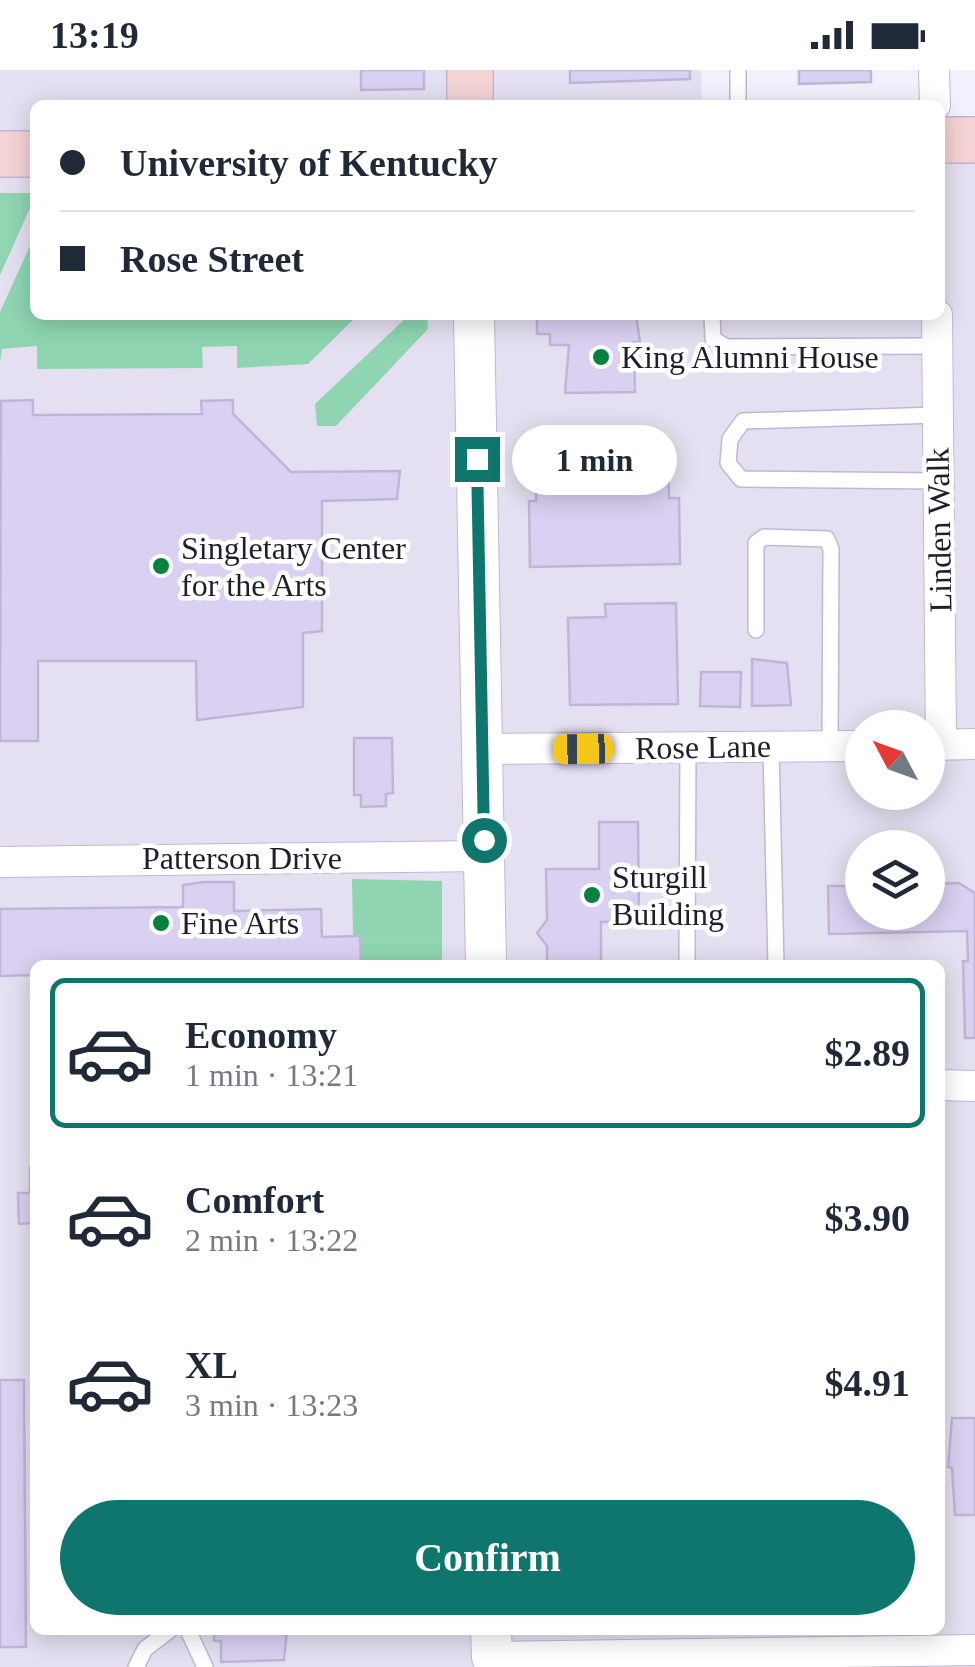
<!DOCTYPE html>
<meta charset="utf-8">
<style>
body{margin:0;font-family:"Times New Roman",serif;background:#f6f6f7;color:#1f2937;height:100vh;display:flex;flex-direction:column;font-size:38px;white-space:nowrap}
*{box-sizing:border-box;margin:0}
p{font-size:32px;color:#747a83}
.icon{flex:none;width:55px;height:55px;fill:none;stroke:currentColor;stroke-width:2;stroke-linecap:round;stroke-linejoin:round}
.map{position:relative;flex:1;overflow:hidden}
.panel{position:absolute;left:30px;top:890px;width:915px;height:675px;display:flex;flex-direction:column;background:#fff;border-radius:15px;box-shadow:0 5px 25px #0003}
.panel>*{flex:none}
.top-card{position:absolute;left:30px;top:30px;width:915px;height:220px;border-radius:15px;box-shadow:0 5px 25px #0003;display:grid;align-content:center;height:220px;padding:0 30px;background:#fff}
.needle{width:65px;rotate:311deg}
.controls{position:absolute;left:845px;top:640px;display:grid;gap:20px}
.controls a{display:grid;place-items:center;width:100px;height:100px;border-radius:50%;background:#fff;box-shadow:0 5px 25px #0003;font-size:50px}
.end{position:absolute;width:45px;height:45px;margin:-22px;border:12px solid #0f766e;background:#fff;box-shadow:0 0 0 5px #fff}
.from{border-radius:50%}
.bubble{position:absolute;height:70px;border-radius:35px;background:#fff;box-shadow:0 5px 25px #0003;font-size:32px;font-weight:800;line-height:70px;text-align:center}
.car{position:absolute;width:30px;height:60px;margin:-30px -15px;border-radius:12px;box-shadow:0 0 8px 2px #0007;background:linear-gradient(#f5c518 24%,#345 0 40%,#f5c518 0 76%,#345 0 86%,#f5c518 0)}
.top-card b{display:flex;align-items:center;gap:35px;height:95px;font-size:38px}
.top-card b+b{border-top:2px solid #e0e1e3}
.top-card i{width:25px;height:25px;background:#1f2937}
ul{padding:18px 0 0;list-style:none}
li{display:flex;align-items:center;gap:30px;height:150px;margin:0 20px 15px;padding:0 10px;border:5px solid transparent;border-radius:15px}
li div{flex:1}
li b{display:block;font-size:38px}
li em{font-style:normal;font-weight:800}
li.selected{border-color:#0f766e}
li>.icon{width:90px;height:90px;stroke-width:1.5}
.button{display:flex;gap:20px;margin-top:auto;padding:20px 30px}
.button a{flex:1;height:115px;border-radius:60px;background:#0f766e;color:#fff;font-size:40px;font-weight:800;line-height:115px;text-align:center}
.status{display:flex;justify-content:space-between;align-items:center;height:70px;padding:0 50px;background:#fff;direction:ltr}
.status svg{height:28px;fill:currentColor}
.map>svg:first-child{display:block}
.built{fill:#e5e0f1;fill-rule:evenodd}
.green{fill:#8fd5b1}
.building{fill:#dad1f2;stroke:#bfb6d7;stroke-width:2.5}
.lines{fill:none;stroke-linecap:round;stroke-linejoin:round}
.service-casing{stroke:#c0b7d7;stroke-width:18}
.minor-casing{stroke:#c0b7d7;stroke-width:32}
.tertiary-casing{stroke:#c0b7d7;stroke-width:42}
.secondary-casing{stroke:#c0b7d7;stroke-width:48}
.service{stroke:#fff;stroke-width:15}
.minor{stroke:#fff;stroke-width:30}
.tertiary{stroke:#fff;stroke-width:40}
.secondary{stroke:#f4d3d5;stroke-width:45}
.route{stroke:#0f766e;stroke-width:12}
.poi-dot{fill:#00823d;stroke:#fff;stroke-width:4}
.labels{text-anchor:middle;stroke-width:9;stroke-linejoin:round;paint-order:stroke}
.poi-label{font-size:32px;fill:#211d29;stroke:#fff;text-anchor:start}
.street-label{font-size:32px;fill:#211d29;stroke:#fff}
</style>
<div class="status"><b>13:19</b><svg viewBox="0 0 49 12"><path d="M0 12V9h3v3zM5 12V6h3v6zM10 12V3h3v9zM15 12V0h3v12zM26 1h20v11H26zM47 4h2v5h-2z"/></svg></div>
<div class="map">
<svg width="975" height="1597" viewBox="0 0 975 1597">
<rect width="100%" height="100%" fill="#f3f0fe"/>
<path class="built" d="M0 0H701L702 35H35V245H940V71H975V1597H0ZM862 658H928V722H862ZM862 778H928V842H862ZM35 895H940V1560H35Z"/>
<g class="green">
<polygon points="0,123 32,123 34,129 0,205"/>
<polygon points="35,165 35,245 358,245 308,294 237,298 237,276 202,277 203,298 37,299 37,276 2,279 0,293 0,242"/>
<polygon points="409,245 427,245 428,259 336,356 317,356 315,334"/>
<polygon points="352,809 442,811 442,895 361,895 360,866 353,866"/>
</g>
<g class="building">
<polygon points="361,0 424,0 424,19 361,20"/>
<polygon points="570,0 690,0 690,9 570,13"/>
<polygon points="799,0 871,0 871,12 799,14"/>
<polygon points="537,245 636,245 640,272 634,272 635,322 565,323 569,275 550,275 550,264 537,264"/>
<polygon points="33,330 33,345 202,344 201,331 233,330 233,344 291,402 400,401 397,429 322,431 322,561 303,563 303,637 197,650 196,591 38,591 38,671 0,671 1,331"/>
<polygon points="618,357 618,363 656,362 657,368 668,368 669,428 679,428 680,494 530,497 529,431 536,431 536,415 545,414 544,366 554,365 554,358"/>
<polygon points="676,533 678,634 570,635 568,548 606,547 605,534"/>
<polygon points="752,589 787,593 791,635 752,636"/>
<polygon points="701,602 741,602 740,637 700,636"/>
<polygon points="354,668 392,668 393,723 386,724 386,736 361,737 361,725 354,725"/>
<polygon points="599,752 638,752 639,852 601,852 601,895 547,895 547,876 537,863 547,850 546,799 599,799"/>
<polygon points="203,812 234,812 234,841 321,839 322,867 360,866 361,895 35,895 35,905 0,906 0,839 183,837 183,815"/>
<polygon points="959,813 975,823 975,968 965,968 963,891 968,891 967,861 829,864 828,816 862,816 862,842 928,842 928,814"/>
<polygon points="30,1098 35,1098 35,1166 31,1153 19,1154 18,1123 30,1123"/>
<polygon points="0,1310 24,1310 26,1577 0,1577"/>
<polygon points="952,1348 975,1348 975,1445 955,1445 952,1398 948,1397"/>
<polygon points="214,1560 287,1560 284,1590 221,1592 221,1571 214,1571"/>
</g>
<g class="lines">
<defs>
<g id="service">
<polyline points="738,0 738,35"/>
<polyline points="712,245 713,269 726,277 937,276"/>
<polyline points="938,345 743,351 730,369 728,393 741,409 938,411"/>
<polyline points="756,560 756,473 764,467 827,469 831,479 830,676"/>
<polyline points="771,677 776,895"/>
<polyline points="687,895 688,677"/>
<polyline points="188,1560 205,1597"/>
<polyline points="136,1597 145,1579 170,1560"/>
</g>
<g id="minor">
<polyline points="934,0 935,35"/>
<polyline points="937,245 941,675"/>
<polyline points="928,675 975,674"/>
<polyline points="483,679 862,676"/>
<polyline points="0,792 485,786"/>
<polyline points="940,1015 975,1016"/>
<polyline points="492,1587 975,1580"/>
</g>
<g id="tertiary">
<polyline points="474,245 486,895"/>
<polyline points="491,1560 492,1587"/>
</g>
<g id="secondary">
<polyline points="470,0 470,35"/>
<polyline points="940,70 975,70"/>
<polyline points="0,84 35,84"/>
</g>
</defs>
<use href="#service" class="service-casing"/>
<use href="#minor" class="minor-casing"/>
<use href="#tertiary" class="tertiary-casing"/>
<use href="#secondary" class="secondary-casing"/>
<use href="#service" class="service"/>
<use href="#minor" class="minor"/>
<use href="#tertiary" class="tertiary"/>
<use href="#secondary" class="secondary"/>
</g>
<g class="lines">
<polyline class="route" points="477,389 484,770"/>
</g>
<g class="poi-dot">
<circle cx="601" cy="287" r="10"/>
<circle cx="161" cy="496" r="10"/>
<circle cx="592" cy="825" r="10"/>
<circle cx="161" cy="853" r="10"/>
</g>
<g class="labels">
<g class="poi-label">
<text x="621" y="298">King Alumni House</text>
<text x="181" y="489">Singletary Center<tspan x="181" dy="37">for the Arts</tspan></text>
<text x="612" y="818">Sturgill<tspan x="612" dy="37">Building</tspan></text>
<text x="181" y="864">Fine Arts</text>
</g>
<g class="street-label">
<text transform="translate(939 460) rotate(-91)" y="11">Linden Walk</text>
<text transform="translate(703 677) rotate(-1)" y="11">Rose Lane</text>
<text x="242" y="799">Patterson Drive</text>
</g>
</g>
</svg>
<div class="controls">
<a><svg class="needle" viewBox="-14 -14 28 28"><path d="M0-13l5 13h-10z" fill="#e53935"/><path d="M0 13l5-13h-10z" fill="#747a83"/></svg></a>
<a><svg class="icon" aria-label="layers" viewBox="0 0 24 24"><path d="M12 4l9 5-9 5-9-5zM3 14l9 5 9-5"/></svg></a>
</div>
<i class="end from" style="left:484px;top:770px"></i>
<i class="end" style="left:477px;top:389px"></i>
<div class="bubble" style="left:512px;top:355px;width:165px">1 min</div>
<i class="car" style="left:583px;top:679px;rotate:269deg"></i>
<div class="top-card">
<b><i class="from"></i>University of Kentucky</b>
<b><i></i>Rose Street</b>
</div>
<section class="panel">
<ul>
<li class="selected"><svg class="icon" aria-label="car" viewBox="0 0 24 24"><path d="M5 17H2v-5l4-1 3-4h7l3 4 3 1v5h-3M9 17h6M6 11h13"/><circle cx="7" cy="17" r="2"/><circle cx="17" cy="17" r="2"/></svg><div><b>Economy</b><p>1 min · 13:21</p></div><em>$2.89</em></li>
<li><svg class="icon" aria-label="car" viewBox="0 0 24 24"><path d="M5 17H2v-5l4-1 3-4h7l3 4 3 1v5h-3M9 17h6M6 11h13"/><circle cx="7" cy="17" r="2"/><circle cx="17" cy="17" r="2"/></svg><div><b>Comfort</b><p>2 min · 13:22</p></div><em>$3.90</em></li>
<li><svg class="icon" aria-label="car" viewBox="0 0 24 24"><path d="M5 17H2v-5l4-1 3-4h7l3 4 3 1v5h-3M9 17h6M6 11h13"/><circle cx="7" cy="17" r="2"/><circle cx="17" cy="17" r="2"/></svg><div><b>XL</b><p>3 min · 13:23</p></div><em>$4.91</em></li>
</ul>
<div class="button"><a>Confirm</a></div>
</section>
</div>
